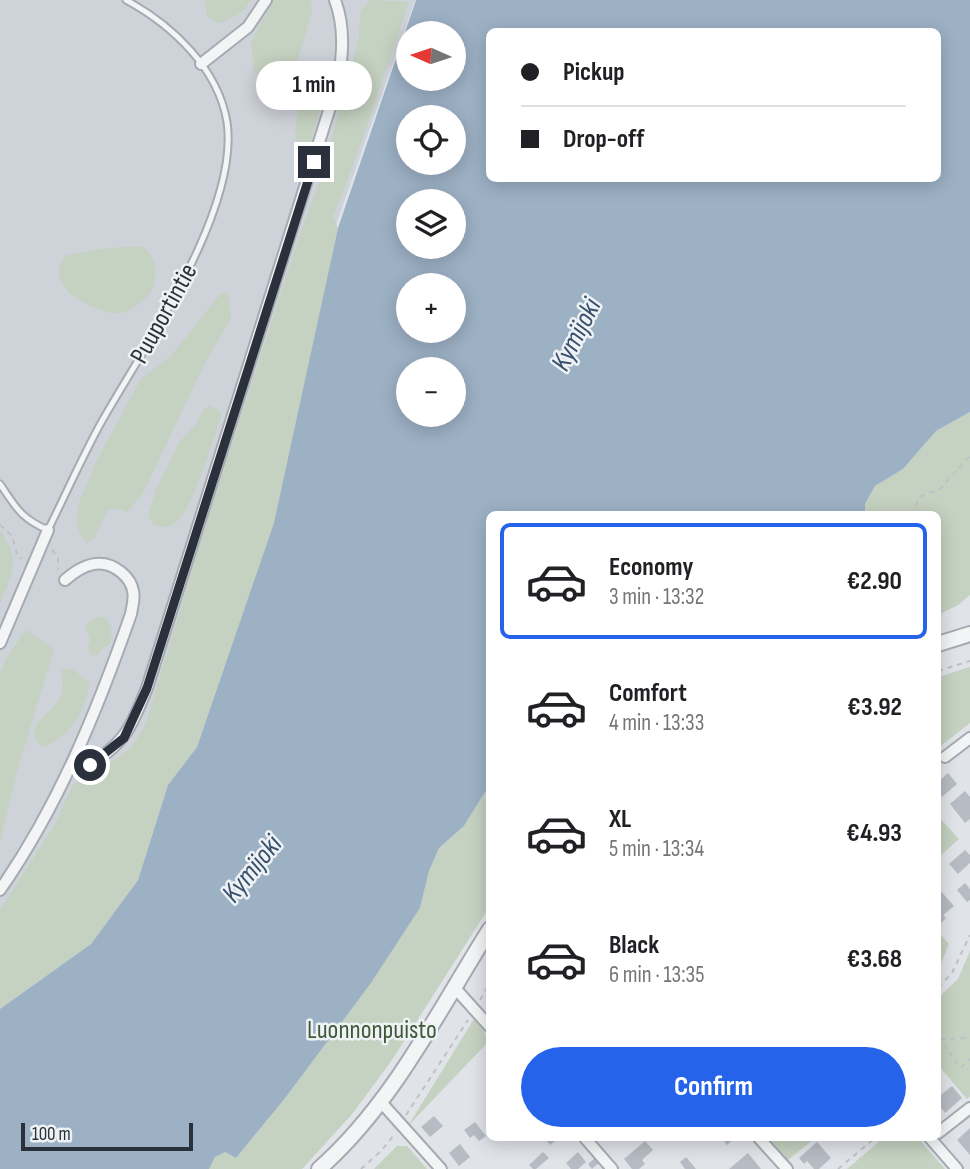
<!DOCTYPE html>
<meta charset="utf-8">
<style>
body{margin:0;font-family:"Sofia Sans Condensed",sans-serif;background:#f2f2f2;color:#202124;height:100vh;display:flex;flex-direction:column;font-size:26px;white-space:nowrap}
*{box-sizing:border-box;margin:0}
p{font-size:23px;color:#757577}
.icon{flex:none;width:38px;height:38px;fill:none;stroke:currentColor;stroke-width:2;stroke-linecap:round;stroke-linejoin:round}
.map{position:relative;flex:1;overflow:hidden}
.side{position:absolute;left:486px;top:511px;width:455px;height:630px;display:flex;flex-direction:column;background:#fff;border-radius:10px;box-shadow:0 4px 18px #0003}
.side>*{flex:none}
.hud{position:absolute;left:486px;top:28px;width:455px;height:154px;border-radius:10px;box-shadow:0 4px 18px #0003;display:grid;align-content:center;height:154px;padding:0 35px;background:#fff}
.needle{width:46px;rotate:273deg}
.fabs{position:absolute;left:396px;top:21px;display:grid;gap:14px}
.fabs a{display:grid;place-items:center;width:70px;height:70px;border-radius:50%;background:#fff;box-shadow:0 4px 18px #0003;font-size:35px}
.scale{position:absolute;left:21px;bottom:18px;width:172px;box-sizing:border-box;padding-left:7px;border:4px solid #2a313d;border-top:0;font-size:19px;line-height:24px;white-space:nowrap;color:#2a313d;-webkit-text-stroke:5px #eff2f5;paint-order:stroke}
.end{position:absolute;width:32px;height:32px;margin:-16px;border:9px solid #2a313d;background:#fff;box-shadow:0 0 0 4px #fff}
.from{border-radius:50%}
.bubble{position:absolute;height:49px;border-radius:24px;background:#fff;box-shadow:0 4px 18px #0003;font-size:23px;font-weight:700;line-height:49px;text-align:center}
.hud b{display:flex;align-items:center;gap:24px;height:66px;font-size:26px}
.hud b+b{border-top:2px solid #e0e0e0}
.hud i{width:18px;height:18px;background:#202124}
ul{padding:12px 0 0;list-style:none}
li{display:flex;align-items:center;gap:21px;height:116px;margin:0 14px 10px;padding:0 21px;border:4px solid transparent;border-radius:10px}
li div{flex:1}
li b{display:block;font-size:26px}
li em{font-style:normal;font-weight:700}
li.current{border-color:#2563eb}
li>.icon{width:63px;height:63px;stroke-width:1.5}
.primary-button{display:flex;gap:14px;margin-top:auto;padding:14px 35px}
.primary-button a{flex:1;height:80px;border-radius:42px;background:#2563eb;color:#fff;font-size:28px;font-weight:700;line-height:80px;text-align:center}
.map>svg:first-child{display:block}
.built{fill:#ced2d9}
.green{fill:#c5d1c1}
.water{fill:#9db1c5;fill-rule:evenodd}
.building{fill:#b7bcc4}
.lines{fill:none;stroke-linecap:round;stroke-linejoin:round}
.service-casing{stroke:#a6aab1;stroke-width:9}
.minor-casing{stroke:#a6aab1;stroke-width:14}
.tertiary-casing{stroke:#a6aab1;stroke-width:18}
.path{stroke:#bec1c6;stroke-width:2;stroke-dasharray:5 5;stroke-linecap:butt}
.service{stroke:#f2f4f6;stroke-width:5}
.minor{stroke:#f2f4f6;stroke-width:10}
.tertiary{stroke:#f2f4f6;stroke-width:14}
.route{stroke:#2a313d;stroke-width:9}
.labels{text-anchor:middle;stroke-width:5;stroke-linejoin:round;paint-order:stroke}
.street-label{font-size:26px;fill:#2a313d;stroke:#eff2f5}
.park-label{font-size:26px;fill:#3e5838;stroke:#eff2f5}
.water-label{font-size:28px;font-style:italic;fill:#37506e;stroke:#eff2f5}
</style>
<div class="map">
<svg width="970" height="1169" viewBox="0 0 970 1169">
<rect width="100%" height="100%" fill="#e0e3e8"/>
<polygon class="built" points="0,0 415,0 336,225 168,785 138,878 0,1008"/>
<g class="green">
<path d="M205 0H251C244 13 231 20 217 23L207 16Z"/>
<polygon points="273,0 311,0 312,12 292,80 279,92 264,86 254,71 251,42"/>
<polygon points="370,0 409,2 358,152 333,217 338,228 275,523 197,747 168,785 138,880 91,944 0,1009 0,910 55,824 73,784 112,762 131,748 145,726 210,512 297,243 321,176 358,43 361,11"/>
<path d="M317 71H326L329 77 309 148 302 153C286 134 303 98 309 76Z"/>
<path d="M141 246C151 252 155 260 155 272 156 285 152 292 143 300 136 306 128 312 119 313 99 314 57 294 59 270 59 265 63 260 65 256L98 249Z"/>
<polygon points="221,293 228,293 231,317 201,371 142,495 127,512 117,508 107,511 95,537 86,544 77,526 78,505 96,462 141,379 172,355"/>
<path d="M210 406 222 413C213 438 194 508 175 523 168 528 162 527 154 525L148 516 157 487 179 443 197 423 203 410Z"/>
<polygon points="970,412 970,595 958,605 938,615 938,514 865,514 865,504 875,486 903,469 936,431"/>
<path d="M0 530C21 561 13 572 0 603Z"/>
<path d="M104 617C113 626 112 633 110 645L104 647 96 656 90 654 88 647 90 640 85 625 95 618Z"/>
<polygon points="26,630 54,649 17,771 0,842 0,673 8,655"/>
<polygon points="970,667 970,723 938,748 938,677"/>
<path d="M72 668 89 683C87 709 68 741 41 747 20 722 58 714 62 692 64 685 61 677 62 670Z"/>
<polygon points="490,784 490,906 392,1060 353,1113 302,1169 209,1169 215,1157 225,1152 236,1158 286,1097 371,983 420,908 429,871 439,848 464,826"/>
<polygon points="938,816 959,839 938,858"/>
<polygon points="938,932 949,944 938,971"/>
<polygon points="970,951 970,1096 967,1099 938,1065 938,998 958,979"/>
<polygon points="474,1019 490,1040 408,1126"/>
<polygon points="769,1138 815,1138 788,1160"/>
<polygon points="883,1138 918,1138 945,1169 847,1169"/>
<polygon points="397,1146 407,1146 427,1169 374,1169"/>
</g>
<path class="water" d="M416 0H970V412L936 431 903 469 875 486 865 504V514H490V784L464 826 439 848 429 871 420 908 371 983 286 1097 236 1158 225 1152 215 1157 209 1169H0V1009L91 944 138 880 168 785 197 747 274 523 338 228ZM490 32H938V178H490ZM408 33H453V79H408ZM408 117H453V163H408ZM408 201H453V247H408ZM408 285H453V331H408ZM408 369H453V415H408Z"/>
<g class="building">
<polygon points="948,773 957,784 942,797 938,793 938,782"/>
<polygon points="965,791 970,797 970,819 965,823 950,804"/>
<polygon points="965,850 970,855 970,863 958,874 949,864"/>
<polygon points="965,883 970,889 970,900 967,902 957,890"/>
<polygon points="938,888 954,906 943,915 946,918 940,924"/>
<polygon points="952,1086 962,1098 945,1113 938,1104 938,1097"/>
<polygon points="434,1116 443,1126 430,1137 421,1127"/>
<polygon points="475,1122 486,1136 479,1141 474,1135 470,1138 464,1130"/>
<polygon points="970,1128 970,1155 957,1140"/>
<polygon points="544,1138 559,1138 550,1145"/>
<polygon points="721,1138 735,1138 727,1145"/>
<polygon points="645,1141 653,1150 642,1160 645,1164 639,1169 632,1169 624,1159"/>
<polygon points="817,1142 831,1158 819,1169 814,1169 807,1161 804,1164 799,1158"/>
<polygon points="460,1144 470,1157 459,1166 449,1153"/>
<polygon points="543,1152 549,1158 536,1169 533,1169 529,1165"/>
<polygon points="578,1152 586,1162 578,1169 571,1169 566,1163"/>
<polygon points="748,1153 761,1169 729,1169"/>
<polygon points="596,1157 600,1162 592,1169 588,1164"/>
<polygon points="686,1157 696,1169 685,1169 680,1162"/>
</g>
<g class="lines">
<defs>
<path id="service" d="M0 484C16 507 20 518 48 530 66 494 82 457 102 421 144 347 240 209 227 122 218 68 172 25 126 0"/>
<g id="minor">
<polyline points="201,64 248,27 266,0"/>
<polyline points="0,643 48,530"/>
<polyline points="945,757 970,738"/>
<path d="M73 765C83 769 90 765 98 759 129 738 133 721 147 688L338 82C343 54 345 27 335 0"/>
<path d="M0 890C59 805 97 711 131 614 132 607 135 599 133 591 132 584 127 577 121 572 101 556 82 565 65 580"/>
<polyline points="454,987 490,1027"/>
<polyline points="380,1101 441,1169"/>
<polyline points="938,1133 970,1108"/>
<polyline points="585,1138 612,1169"/>
<polyline points="759,1138 787,1169"/>
<polyline points="930,1138 957,1169"/>
</g>
<g id="tertiary">
<polyline points="938,644 970,634"/>
<path d="M319 1169C393 1104 438 1011 490 929"/>
</g>
</defs>
<use href="#service" class="service-casing"/>
<use href="#minor" class="minor-casing"/>
<use href="#tertiary" class="tertiary-casing"/>
<g class="path">
<polyline points="910,514 921,496 940,489 970,456"/>
<polyline points="0,525 12,536 18,557 22,559"/>
<polyline points="52,550 58,557 58,570"/>
<polyline points="938,671 970,661"/>
<polyline points="938,987 952,973 970,935"/>
<polyline points="480,1000 490,983"/>
<polyline points="938,1036 960,1068 970,1059"/>
<polyline points="940,1039 970,1038"/>
<polyline points="406,1115 468,1020"/>
<polyline points="361,1169 381,1151 394,1135"/>
<polyline points="838,1169 875,1138"/>
</g>
<use href="#service" class="service"/>
<use href="#minor" class="minor"/>
<use href="#tertiary" class="tertiary"/>
</g>
<g class="lines">
<polyline class="route" points="90,765 124,738 147,688 314,162"/>
</g>
<g class="labels">
<g class="street-label">
<text transform="translate(163 313) rotate(-61)" y="9">Puuportintie</text>
</g>
<g class="park-label">
<text x="372" y="1038">Luonnonpuisto</text>
</g>
<g class="water-label">
<text transform="translate(575 334) rotate(-63)" y="10">Kymijoki</text>
<text transform="translate(251 868) rotate(-51)" y="10">Kymijoki</text>
</g>
</g>
</svg>
<div class="fabs">
<a><svg class="needle" viewBox="-14 -14 28 28"><path d="M0-13l5 13h-10z" fill="#e53935"/><path d="M0 13l5-13h-10z" fill="#757577"/></svg></a>
<a><svg class="icon" aria-label="locate" viewBox="0 0 24 24"><circle cx="12" cy="12" r="6"/><path d="M12 2v4M12 18v4M2 12h4M18 12h4"/></svg></a>
<a><svg class="icon" aria-label="layers" viewBox="0 0 24 24"><path d="M12 4l9 5-9 5-9-5zM3 14l9 5 9-5"/></svg></a>
<a>+</a>
<a>−</a>
</div>
<div class="scale">100 m</div>
<i class="end from" style="left:90px;top:765px"></i>
<i class="end" style="left:314px;top:162px"></i>
<div class="bubble" style="left:256px;top:61px;width:116px">1 min</div>
<div class="hud">
<b><i class="from"></i>Pickup</b>
<b><i></i>Drop-off</b>
</div>
<section class="side">
<ul>
<li class="current"><svg class="icon" aria-label="car" viewBox="0 0 24 24"><path d="M5 17H2v-5l4-1 3-4h7l3 4 3 1v5h-3M9 17h6M6 11h13"/><circle cx="7" cy="17" r="2"/><circle cx="17" cy="17" r="2"/></svg><div><b>Economy</b><p>3 min · 13:32</p></div><em>€2.90</em></li>
<li><svg class="icon" aria-label="car" viewBox="0 0 24 24"><path d="M5 17H2v-5l4-1 3-4h7l3 4 3 1v5h-3M9 17h6M6 11h13"/><circle cx="7" cy="17" r="2"/><circle cx="17" cy="17" r="2"/></svg><div><b>Comfort</b><p>4 min · 13:33</p></div><em>€3.92</em></li>
<li><svg class="icon" aria-label="car" viewBox="0 0 24 24"><path d="M5 17H2v-5l4-1 3-4h7l3 4 3 1v5h-3M9 17h6M6 11h13"/><circle cx="7" cy="17" r="2"/><circle cx="17" cy="17" r="2"/></svg><div><b>XL</b><p>5 min · 13:34</p></div><em>€4.93</em></li>
<li><svg class="icon" aria-label="car" viewBox="0 0 24 24"><path d="M5 17H2v-5l4-1 3-4h7l3 4 3 1v5h-3M9 17h6M6 11h13"/><circle cx="7" cy="17" r="2"/><circle cx="17" cy="17" r="2"/></svg><div><b>Black</b><p>6 min · 13:35</p></div><em>€3.68</em></li>
</ul>
<div class="primary-button"><a>Confirm</a></div>
</section>
</div>
